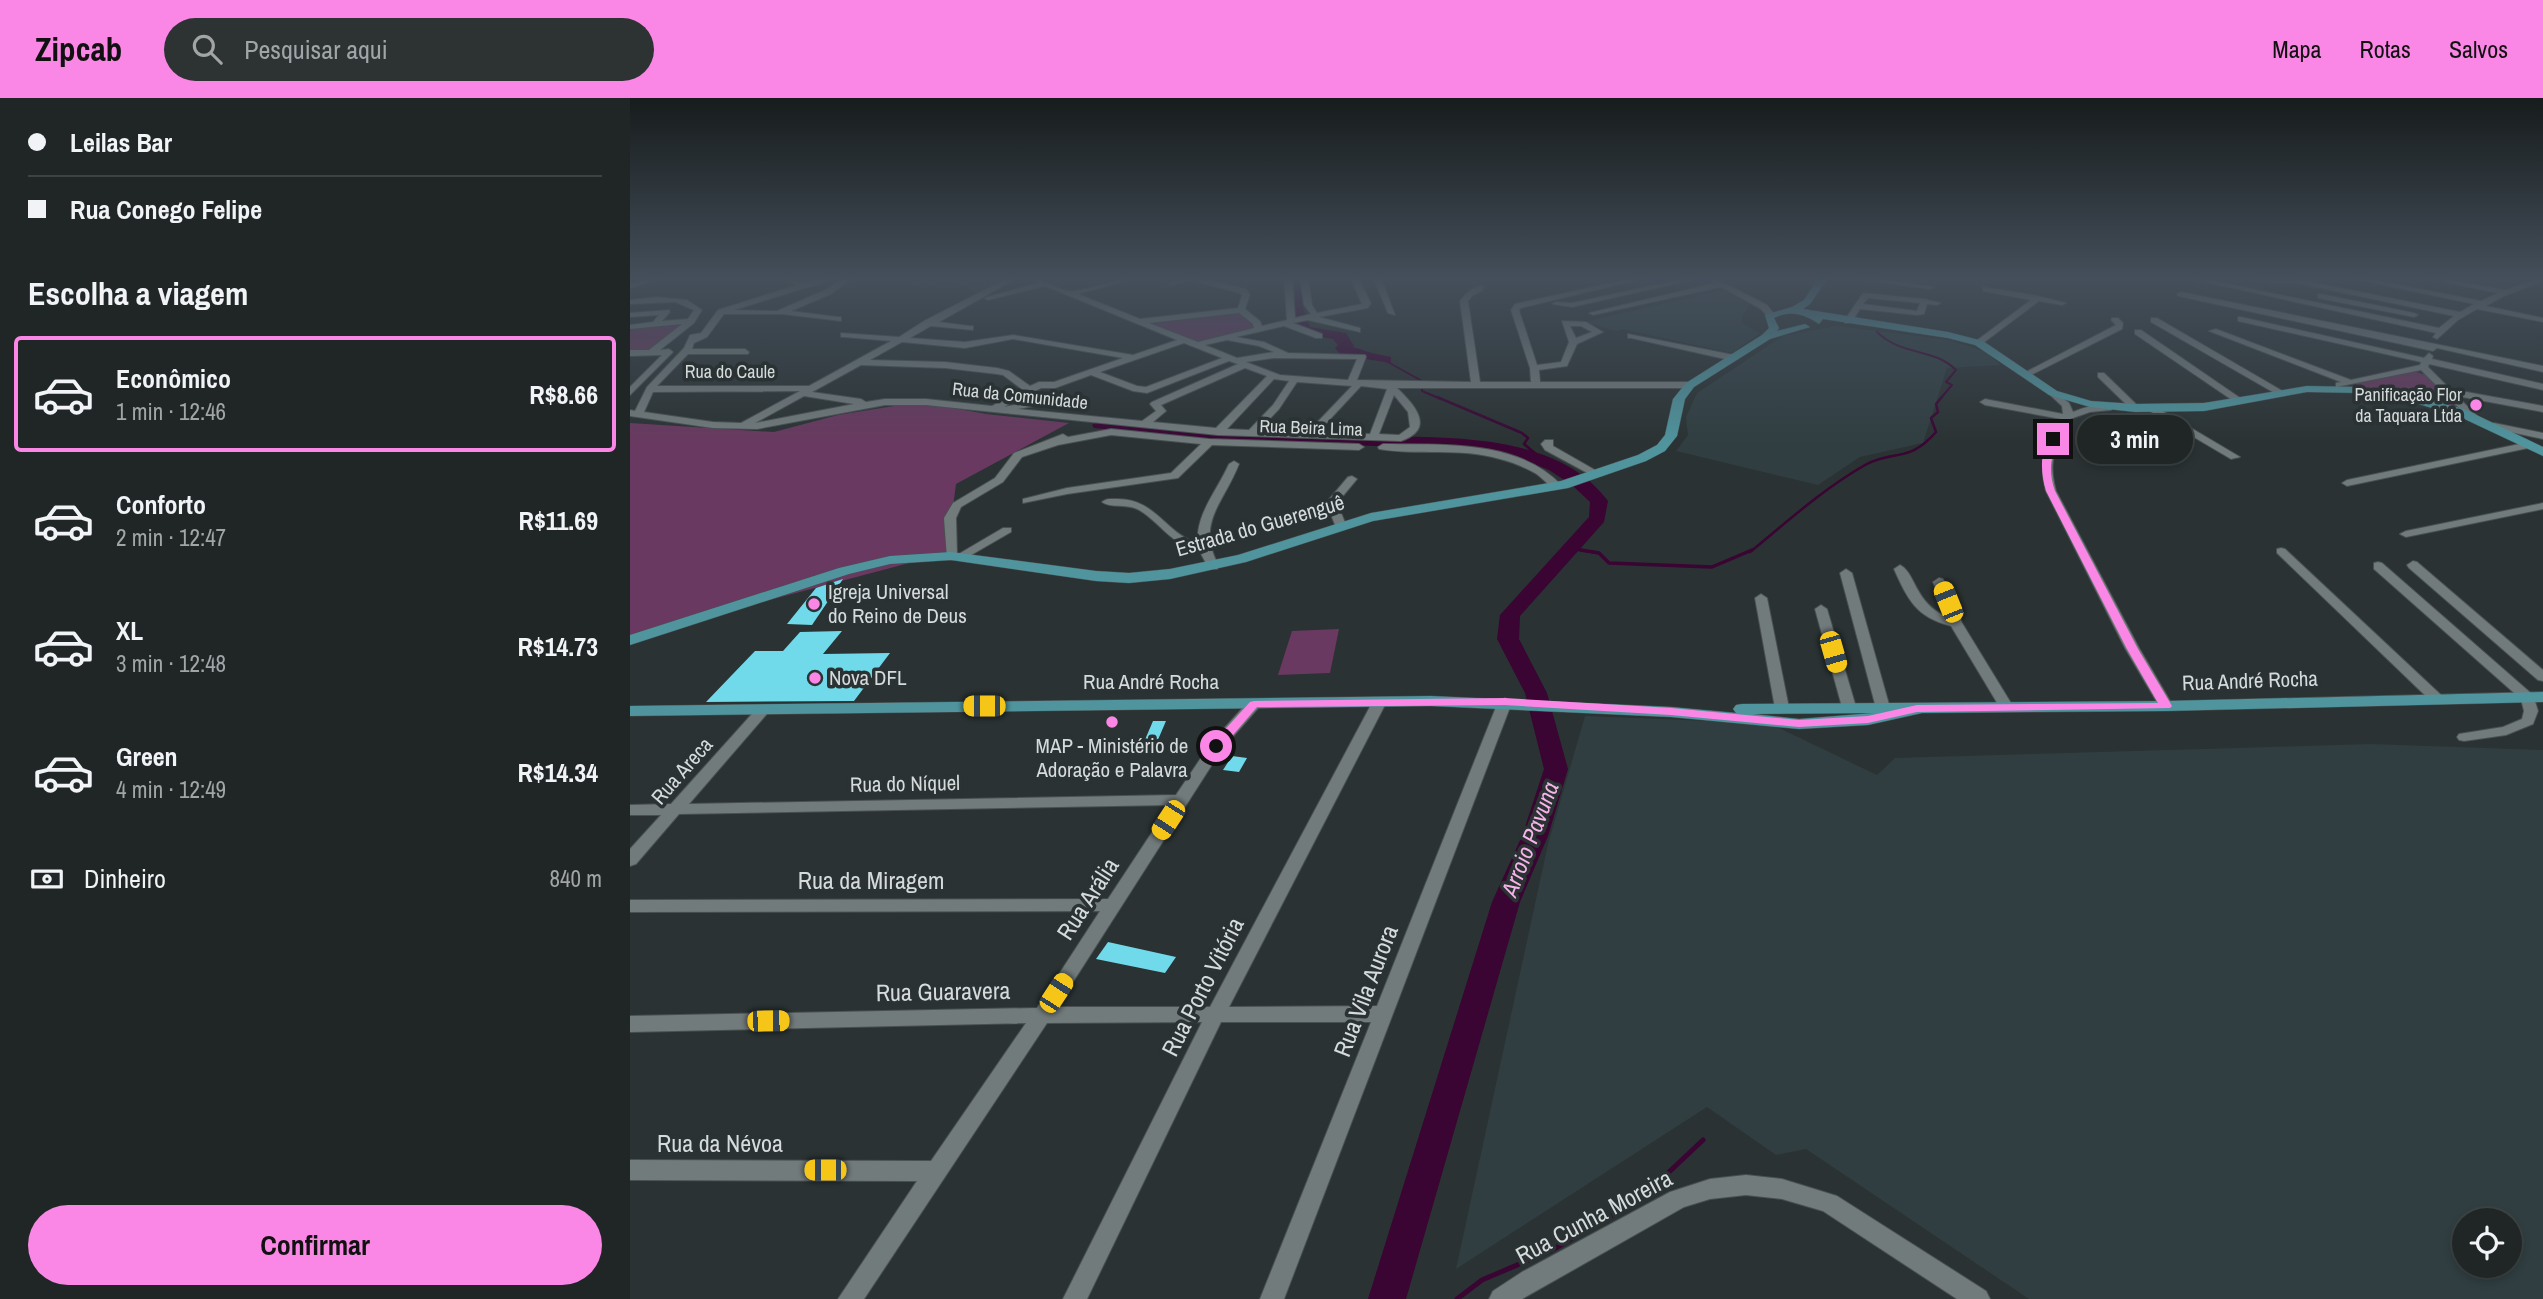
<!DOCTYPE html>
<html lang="pt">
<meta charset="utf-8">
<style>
body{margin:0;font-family:"Archivo Narrow",sans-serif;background:#2d3232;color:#f1f3f6;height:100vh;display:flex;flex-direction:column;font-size:26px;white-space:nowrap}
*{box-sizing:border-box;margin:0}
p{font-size:23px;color:#a2a5a7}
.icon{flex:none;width:38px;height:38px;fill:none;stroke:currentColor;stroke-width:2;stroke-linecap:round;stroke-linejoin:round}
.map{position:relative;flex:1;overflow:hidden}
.panel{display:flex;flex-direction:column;background:#202626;width:630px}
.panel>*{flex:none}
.hud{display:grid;align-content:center;height:154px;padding:0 28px;background:#202626}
.fabs{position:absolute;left:1822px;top:1110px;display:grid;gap:14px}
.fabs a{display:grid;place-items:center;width:70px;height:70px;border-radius:50%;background:#202626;box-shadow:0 4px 10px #0003,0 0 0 2px #3d4343;font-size:35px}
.end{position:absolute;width:32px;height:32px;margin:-16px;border:9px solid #fa87e6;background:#111;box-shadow:0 0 0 4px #111}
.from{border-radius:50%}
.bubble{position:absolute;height:49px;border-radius:24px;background:#202626;box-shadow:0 4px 10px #0003,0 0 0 2px #3d4343;font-size:23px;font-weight:700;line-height:49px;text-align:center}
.car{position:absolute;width:21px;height:42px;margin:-21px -10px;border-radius:9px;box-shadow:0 0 5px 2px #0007;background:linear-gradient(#f5c518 24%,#345 0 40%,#f5c518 0 76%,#345 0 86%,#f5c518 0)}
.hud b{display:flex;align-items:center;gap:24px;height:66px;font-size:26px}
.hud b+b{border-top:2px solid #3d4343}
.hud i{width:18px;height:18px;background:#f1f3f6}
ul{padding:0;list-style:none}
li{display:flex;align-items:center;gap:21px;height:116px;margin:0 14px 10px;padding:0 14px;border:4px solid transparent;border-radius:7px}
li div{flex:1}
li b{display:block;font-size:26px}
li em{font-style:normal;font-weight:700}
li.on{border-color:#fa87e6}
li>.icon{width:63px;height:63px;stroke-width:1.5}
h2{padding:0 28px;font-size:32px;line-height:84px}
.pay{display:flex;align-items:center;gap:18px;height:77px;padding:0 28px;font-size:26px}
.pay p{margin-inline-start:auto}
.primary-button{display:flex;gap:14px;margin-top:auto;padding:14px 28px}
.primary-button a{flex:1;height:80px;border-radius:42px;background:#fa87e6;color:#111;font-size:28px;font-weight:700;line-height:80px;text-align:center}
header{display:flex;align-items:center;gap:42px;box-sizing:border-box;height:98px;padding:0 35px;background:#fa87e6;color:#111}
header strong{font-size:33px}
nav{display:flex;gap:38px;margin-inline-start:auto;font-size:24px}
.search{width:490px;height:63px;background:#2d3232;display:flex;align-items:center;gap:18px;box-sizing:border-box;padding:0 24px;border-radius:38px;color:#a2a5a7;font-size:26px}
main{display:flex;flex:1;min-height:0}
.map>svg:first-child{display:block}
.built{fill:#303e41;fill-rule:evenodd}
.green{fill:#6a3961}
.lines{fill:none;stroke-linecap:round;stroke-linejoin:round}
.stream-far3{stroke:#3a0433;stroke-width:2}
.stream-far2{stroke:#3a0433;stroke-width:2.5}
.stream-far1{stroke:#3a0433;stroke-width:3.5}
.stream{stroke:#3a0433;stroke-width:5}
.river{fill:#3a0433;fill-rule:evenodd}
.building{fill:#70daea}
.minor-casing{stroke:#495051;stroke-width:2}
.major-casing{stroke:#495051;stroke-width:1}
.minor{fill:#727b7c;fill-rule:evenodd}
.major{fill:#50959e;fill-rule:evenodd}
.route{fill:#fa87e6}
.poi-dot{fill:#fa87e6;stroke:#2a3233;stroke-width:2.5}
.labels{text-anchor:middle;stroke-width:7;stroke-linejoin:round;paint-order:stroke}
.far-street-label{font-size:18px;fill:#d5dadb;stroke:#2a3233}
.far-poi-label{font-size:18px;fill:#d5dadb;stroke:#2a3233;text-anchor:end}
.street-label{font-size:21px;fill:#d5dadb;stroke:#2a3233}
.poi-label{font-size:21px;fill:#d5dadb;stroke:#2a3233;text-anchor:start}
.water-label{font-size:23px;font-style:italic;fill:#f6b3e9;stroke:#2a3233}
.near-street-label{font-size:24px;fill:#d5dadb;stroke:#2a3233}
</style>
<header>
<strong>Zipcab</strong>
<div class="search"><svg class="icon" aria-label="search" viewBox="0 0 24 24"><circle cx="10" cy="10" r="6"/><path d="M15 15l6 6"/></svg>Pesquisar aqui</div>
<nav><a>Mapa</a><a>Rotas</a><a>Salvos</a></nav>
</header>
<main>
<section class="panel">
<div class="hud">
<b><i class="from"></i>Leilas Bar</b>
<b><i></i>Rua Conego Felipe</b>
</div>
<h2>Escolha a viagem</h2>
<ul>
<li class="on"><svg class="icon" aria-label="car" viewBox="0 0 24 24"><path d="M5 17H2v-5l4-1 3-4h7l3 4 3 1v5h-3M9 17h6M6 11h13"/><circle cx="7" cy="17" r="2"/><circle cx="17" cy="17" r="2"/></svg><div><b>Econômico</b><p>1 min · 12:46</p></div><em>R$8.66</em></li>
<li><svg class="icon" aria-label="car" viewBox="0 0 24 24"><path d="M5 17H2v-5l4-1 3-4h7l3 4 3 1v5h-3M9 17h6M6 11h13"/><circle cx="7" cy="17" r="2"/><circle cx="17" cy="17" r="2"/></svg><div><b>Conforto</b><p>2 min · 12:47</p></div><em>R$11.69</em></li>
<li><svg class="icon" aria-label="car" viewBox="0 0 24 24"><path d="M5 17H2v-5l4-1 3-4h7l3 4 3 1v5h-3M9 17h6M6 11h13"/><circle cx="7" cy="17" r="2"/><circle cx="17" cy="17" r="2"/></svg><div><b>XL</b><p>3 min · 12:48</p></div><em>R$14.73</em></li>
<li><svg class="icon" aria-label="car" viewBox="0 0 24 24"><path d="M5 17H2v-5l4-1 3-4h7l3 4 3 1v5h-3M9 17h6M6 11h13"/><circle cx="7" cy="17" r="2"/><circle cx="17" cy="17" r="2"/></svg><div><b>Green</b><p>4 min · 12:49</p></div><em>R$14.34</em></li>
</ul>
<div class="pay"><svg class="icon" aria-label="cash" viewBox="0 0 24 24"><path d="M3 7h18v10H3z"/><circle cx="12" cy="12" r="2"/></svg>Dinheiro<p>840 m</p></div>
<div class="primary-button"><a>Confirmar</a></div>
</section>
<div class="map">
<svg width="1913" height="1201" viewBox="0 0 1913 1201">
<rect width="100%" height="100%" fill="#2a3233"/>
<g class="built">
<polygon points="278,179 380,179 349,197 334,187 315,191 296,186 281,188"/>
<polygon points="1092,192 1120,207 1112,218 1112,225 1130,235 1102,255 992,231 986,233 955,224"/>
<polygon points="1206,228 1319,242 1356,254 1371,267 1317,270 1293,345 1230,359 1188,387 1046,353 1058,337 1056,319 1067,295 1153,238"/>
<path d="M955 618 1128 625 1145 628 1247 677 1265 660 1741 646 1913 652V1201H1399L1176 1051 1146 1057 1077 1009 826 1171 918 746ZM1834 1122H1880V1167H1834Z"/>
</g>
<g class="green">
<polygon points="611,212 633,229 567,245 515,223"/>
<polygon points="53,227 19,253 0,253 0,233 6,229"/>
<polygon points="1780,272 1799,278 1836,315 1733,292 1724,285"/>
<polygon points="289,304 356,316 439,325 326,386 317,455 0,539 0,325 144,334 208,317"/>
<polygon points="709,531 700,575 648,577 662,533"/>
</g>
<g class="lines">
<g class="stream-far3">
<path d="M1247 234C1273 259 1303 249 1326 272L1316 284 1322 287 1310 301"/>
<polyline points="717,248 747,258 792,283 792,293 811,301"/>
</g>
<g class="stream-far2">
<polyline points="807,299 892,335 898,340 894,346 918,366"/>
<polyline points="941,451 963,454"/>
<path d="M1120 454C1158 423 1193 391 1235 367 1264 351 1278 366 1306 334L1301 320 1308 314 1306 306 1312 299"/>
</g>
<polyline class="stream-far1" points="951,452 969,455 979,465 1082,469 1122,452"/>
<polyline class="stream" points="827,1201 852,1182 920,1153 990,1113 1021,1091 1073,1042"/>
<g class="river">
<polygon points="663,179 675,179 677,203 673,210 680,229 716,235 724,248 722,251 761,259 761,265 711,257 705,250 708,247 703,241 671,235 661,210 665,203"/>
<path d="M470 322C525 327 579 332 634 334 673 336 712 337 751 338 825 340 928 336 978 403L974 424 890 518 889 541 917 595 938 671 918 738 890 804 776 1201H738L862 804 892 738 914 671 895 595 867 541 870 517 959 419 960 404 942 387 919 372 894 362 845 352 593 342 464 330 462 327Z"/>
</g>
</g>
<g class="building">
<polygon points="213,481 182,527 157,526 186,490"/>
<polygon points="212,533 193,556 260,555 224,603 76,604 125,553 153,553 170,534"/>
<polygon points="523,623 536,623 524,651 511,651"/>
<polygon points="602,658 617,660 609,674 593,672"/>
<polygon points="478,844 546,859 535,875 466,861"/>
</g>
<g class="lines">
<defs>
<g id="minor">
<polygon points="26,179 38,179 0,190 0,186"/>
<path d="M149 179C159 179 168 185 177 184 188 183 199 179 211 179L104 212 147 213 195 192 215 179H224L201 196 161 213 208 219H211V223L152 216H94L77 239 64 245 62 251H115L119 254 118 256H58L27 288H179L261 243 214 239H211V235L269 239 294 223 380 179H389L309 224 340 228H343V232L301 228 280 240 335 244 383 237 503 257 547 242 415 188 358 202 354 200 408 185 395 179C412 179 428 194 443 193 466 191 487 179 510 179L448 196 510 221 608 210 612 197 610 195 560 182 541 188 537 186C561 173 588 185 616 191L620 197 615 211 630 223 632 228 657 222 654 179H662L665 220 681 216 674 207 670 179H678L682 207 687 215 732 206 720 179H728L741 205 738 210 689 219 730 230V234L678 222 663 225 692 236V240H686L654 228 606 239 634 244 658 255 735 257 736 259 727 282 841 284 830 203C836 195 843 188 853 188V192L842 198 838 203 850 284H901L900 270 881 212 885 206 1007 179H1020L891 210 889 212 907 267 931 264 939 244 932 223 956 224 973 234 947 246 937 268 909 272 910 284H1060L1065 287 1060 290H767C785 307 806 331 771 343L588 337 296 307H255L127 331 83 330 0 318V312L5 313 17 289 54 250 60 237 71 235 88 212 167 187ZM609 215 623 226 624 230 568 244 519 225ZM940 228H951L962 234 946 240ZM383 241 493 260 424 284H409L400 288 379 273 367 270 315 264 240 262 272 244 335 250ZM597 242 629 248 644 254 607 260 575 247ZM554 245 592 260 516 289 507 288 470 274ZM644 260 727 261 718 282 650 277 616 264ZM599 263 608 266 522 304 520 306 526 313 512 323 388 311 436 302 438 300 433 297 374 309 411 290H425L461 277 503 293 517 295ZM231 267 315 270 367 276 373 277 393 292 362 308 296 301H255L236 304 231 301 182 294ZM615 270 637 278 586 330 523 324 536 313 531 307ZM644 281 659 283 643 307 619 332 597 331ZM667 284 722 288 678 334 629 332 649 311ZM731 288 757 291 740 336 688 334ZM170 293 111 325 83 324 14 314 23 294ZM764 297 778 314 780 329 769 337 749 336ZM174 298 224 306 125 325Z"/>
<polygon points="743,179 751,179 765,217 758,215"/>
<polygon points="1062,179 1076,179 942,209 922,206 926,204 942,205"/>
<polygon points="1213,179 1235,179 1304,189 1300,191"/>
<polygon points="1620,179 1666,181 1830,214 1844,206 1715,179 1730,179 1851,203 1868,195 1789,179 1804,179 1875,192 1913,179 1913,183 1874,198 1856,208 1913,220 1913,224 1847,211 1828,222 1807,241 1803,239 1806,235 1566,182 1570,180 1809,230 1824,218 1666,185 1644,185"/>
<polygon points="1086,181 1137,207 1145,217 1138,219 1131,211 1091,189 963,217 959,215 1085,185 1082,183"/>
<polygon points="1353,189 1408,198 1436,205 1432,207 1409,203 1349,248 1345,245 1346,243 1401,202 1353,193"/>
<polygon points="1551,194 1913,268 1913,274 1807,250 1803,253 1548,198 1547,196"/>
<path d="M1233 195 1294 201 1311 205 1307 207 1297 206 1294 216 1287 217 1230 211 1221 225H1215L1214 223ZM1238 200 1290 205 1287 213 1233 206Z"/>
<polygon points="1691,196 1784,215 1788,217 1784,219 1688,200 1688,196"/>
<polygon points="27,199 57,202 72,212 64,225 30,252 39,251 43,254 0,297 0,289 32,257 0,258 0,252 19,252 52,226 0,231 0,227 23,224 29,217 0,219 0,215 39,212 40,214 32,223 58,221 64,212 45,204 0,206 0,202"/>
<polygon points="1611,219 1794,260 1799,255 1803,258 1802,261 1913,286 1913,292 1799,266 1798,269 1820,291 1913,308 1913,314 1827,298 1848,319 1840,321 1791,272 1706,289 1706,285 1711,284 1579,233 1586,231 1721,282 1790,267 1791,264 1608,223 1608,219"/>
<polygon points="1482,220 1488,220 1493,225 1492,231 1399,278 1392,276 1486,227 1481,222"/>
<polygon points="1521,220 1527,220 1656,295 1648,297 1521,224"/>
<polygon points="1508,232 1511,232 1616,304 1608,306 1505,236 1505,232"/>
<polygon points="998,236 1104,257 1108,260 1104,263 1001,240 998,240"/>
<polygon points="1468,275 1474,275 1508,308 1508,312 1502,312 1468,279"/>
<path d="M1423 292 1439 305 1443 314C1455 309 1474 303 1486 309L1481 312 1460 314 1440 321C1429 352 1416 356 1426 393L1509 550 1543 608 1541 611H1531L1495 550 1416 393C1407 359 1419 351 1431 321L1355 307 1350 304 1355 301 1433 316 1432 308 1418 295Z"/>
<polygon points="1518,308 1524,308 1610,359 1601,361 1518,312"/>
<polygon points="1864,325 1913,335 1913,341 1861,330 1861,326"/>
<polygon points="481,331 579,341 729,346 734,349 729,352 582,347 548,380 437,396 393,405 393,401 437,390 541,375 571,346 481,337 428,347 392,359 373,384 331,409 326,420 327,457 373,430 381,430 381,434 336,460 332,462 326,459 321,462 317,460 314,420 323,405 365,380 384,355 433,336 438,339"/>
<polygon points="915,342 923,342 923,348 972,376 967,379 963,378 915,352 911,346"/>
<polygon points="1899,344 1903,345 1903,349 1717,388 1712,385 1717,382"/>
<path d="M753 346C811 347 889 341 932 388L927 391C918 388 913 380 905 375 894 369 882 364 870 361 830 349 789 358 749 351L748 349Z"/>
<path d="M604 363 609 366C594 405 565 425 589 468L587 471H579L569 452C542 448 531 425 509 412 497 405 482 411 472 404 477 400 480 401 487 401 527 401 535 436 568 445 565 417 588 391 599 366Z"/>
<polygon points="722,378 727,381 707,405 716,427 710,430 706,429 696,405 718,379"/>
<polygon points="1913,405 1913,411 1776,439 1770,436 1776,433"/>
<polygon points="1651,450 1655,451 1811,597 1813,600 1811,603 1801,603 1647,455 1647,451"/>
<polygon points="1783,463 1787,464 1913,572 1913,583 1908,582 1779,470 1777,467"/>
<polygon points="1748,464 1752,465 1903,597 1908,613 1903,626 1876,637 1834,643 1829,642 1827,639 1829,636 1873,629 1892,621 1894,613 1891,601 1744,471 1744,465"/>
<path d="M1270 467C1286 475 1284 505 1317 519L1303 484 1309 480 1313 481 1332 525 1384 610 1382 613H1372L1321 528C1286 519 1278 502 1264 471Z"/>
<polygon points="1216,471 1222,475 1260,610 1258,613 1248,613 1246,610 1210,475"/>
<polygon points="1131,496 1137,500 1159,610 1152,614 1145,610 1125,500"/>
<polygon points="1191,507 1197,511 1226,609 1224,612 1214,612 1212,609 1185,511"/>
<polygon points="750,599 757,603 599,909 747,908 868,604 875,600 882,604 654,1201 630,1201 741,924 591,924 457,1201 433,1201 572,924 417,925 234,1201 208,1201 287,1083 0,1082 0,1062 301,1063 396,925 0,934 0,918 407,910 470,813 0,814 0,802 478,801 540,707 49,716 6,766 0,768 0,751 31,717 0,717 0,707 41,706 130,607 140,607 142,610 59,706 546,697 581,645 619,603 629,603 631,606 629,609 592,651 427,909 580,909 743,603"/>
<polygon points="1116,1077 1152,1081 1207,1098 1356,1193 1360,1201 1327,1201 1193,1113 1152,1101 1116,1097 1080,1101 1054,1109 892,1201 859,1201 863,1193 892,1174 1040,1094 1080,1081"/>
</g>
<g id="major">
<path d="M1189 179H1199L1180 206 1173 211 1318 234 1353 243 1427 293 1461 303 1505 306 1574 305 1677 288 1731 289 1779 297 1834 311 1913 349V358L1826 317 1778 303 1731 295 1677 294 1574 313 1505 314 1460 309 1419 297 1345 247 1318 240 1193 221 1189 226C1175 217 1162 211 1144 220L1149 230 1147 233 1175 226 1180 229 1140 241 1064 289 1055 301 1047 338 1035 353 1016 363 938 390 743 423 616 464 540 481 499 485 466 483 321 462 260 466 219 476 0 547V537L209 470 260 458 321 454 466 473 499 475 540 471 608 457 741 415 931 383 1008 357 1027 347 1035 337 1043 301 1056 285 1132 237 1139 230 1135 217 1162 209 1174 202Z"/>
<path d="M1913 594V604L1536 613 1292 615 1238 627 1169 631 1041 619 801 608 0 618V608L801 598 1041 609 1106 615 1103 611 1106 607 1112 606 1536 603ZM1244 615 1169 621 1123 616Z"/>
</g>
</defs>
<use href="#minor" class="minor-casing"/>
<use href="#major" class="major-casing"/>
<use href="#minor" class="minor"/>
<use href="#major" class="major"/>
</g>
<linearGradient id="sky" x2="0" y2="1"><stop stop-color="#171c1c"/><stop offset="0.52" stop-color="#444f5b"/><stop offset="1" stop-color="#444f5b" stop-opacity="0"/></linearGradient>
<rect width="1913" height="347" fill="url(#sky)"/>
<path class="route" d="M1423 339 1427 341C1421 361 1418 373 1425 393L1508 551 1542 608 1540 610 1287 614 1238 625 1169 629 1041 617 875 607 627 609 591 651H582L580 648 620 604 624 603 875 600 1041 610 1169 622 1238 618 1287 607 1528 605 1497 551 1416 393C1411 376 1408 351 1423 339Z"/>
<g class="poi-dot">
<circle cx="1846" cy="307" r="7"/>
<circle cx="184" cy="506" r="7"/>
<circle cx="185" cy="580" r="7"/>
<circle cx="482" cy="624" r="7"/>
</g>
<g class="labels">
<g class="far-street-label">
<text x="100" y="280">Rua do Caule</text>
<text transform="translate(390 298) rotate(6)" y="6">Rua da Comunidade</text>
<text transform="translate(681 330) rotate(2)" y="6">Rua Beira Lima</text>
</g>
<g class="far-poi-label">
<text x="1832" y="303">Panificação Flor<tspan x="1832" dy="21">da Taquara Ltda</tspan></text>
</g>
<g class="street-label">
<text transform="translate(630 428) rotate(-16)" y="7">Estrada do Guerenguê</text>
<text transform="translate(1620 583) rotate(-2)" y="7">Rua André Rocha</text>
<text x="521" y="591">Rua André Rocha</text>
<text transform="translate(52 673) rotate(-49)" y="7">Rua Areca</text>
<text transform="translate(275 686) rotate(-1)" y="7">Rua do Níquel</text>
</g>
<g class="poi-label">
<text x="198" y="501">Igreja Universal<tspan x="198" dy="24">do Reino de Deus</tspan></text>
<text x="199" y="587">Nova DFL</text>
<text x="482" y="655" text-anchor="middle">MAP - Ministério de<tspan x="482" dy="24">Adoração e Palavra</tspan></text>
</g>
<g class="water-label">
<text transform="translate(900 741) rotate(-69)" y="8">Arroio Pavuna</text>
</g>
<g class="near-street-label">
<text x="241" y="791">Rua da Miragem</text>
<text transform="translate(458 801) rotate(-57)" y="8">Rua Arália</text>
<text transform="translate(573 889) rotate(-63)" y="8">Rua Porto Vitória</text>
<text transform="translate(736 893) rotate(-69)" y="8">Rua Vila Aurora</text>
<text transform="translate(313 894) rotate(-1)" y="8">Rua Guaravera</text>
<text x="90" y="1054">Rua da Névoa</text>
<text transform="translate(964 1119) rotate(-28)" y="8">Rua Cunha Moreira</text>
</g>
</g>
</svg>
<div class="fabs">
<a><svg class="icon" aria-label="locate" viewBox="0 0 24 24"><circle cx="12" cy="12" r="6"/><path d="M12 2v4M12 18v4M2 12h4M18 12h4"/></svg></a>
</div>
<i class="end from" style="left:586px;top:648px"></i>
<i class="end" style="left:1423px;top:341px"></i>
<div class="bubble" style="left:1447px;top:317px;width:116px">3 min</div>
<i class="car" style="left:1318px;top:504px;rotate:338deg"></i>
<i class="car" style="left:1203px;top:554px;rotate:164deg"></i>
<i class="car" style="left:354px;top:608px;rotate:270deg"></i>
<i class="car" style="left:538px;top:722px;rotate:213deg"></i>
<i class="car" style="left:426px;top:895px;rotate:33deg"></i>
<i class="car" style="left:138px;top:923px;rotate:89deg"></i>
<i class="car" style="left:195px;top:1072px;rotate:270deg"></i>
</div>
</main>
